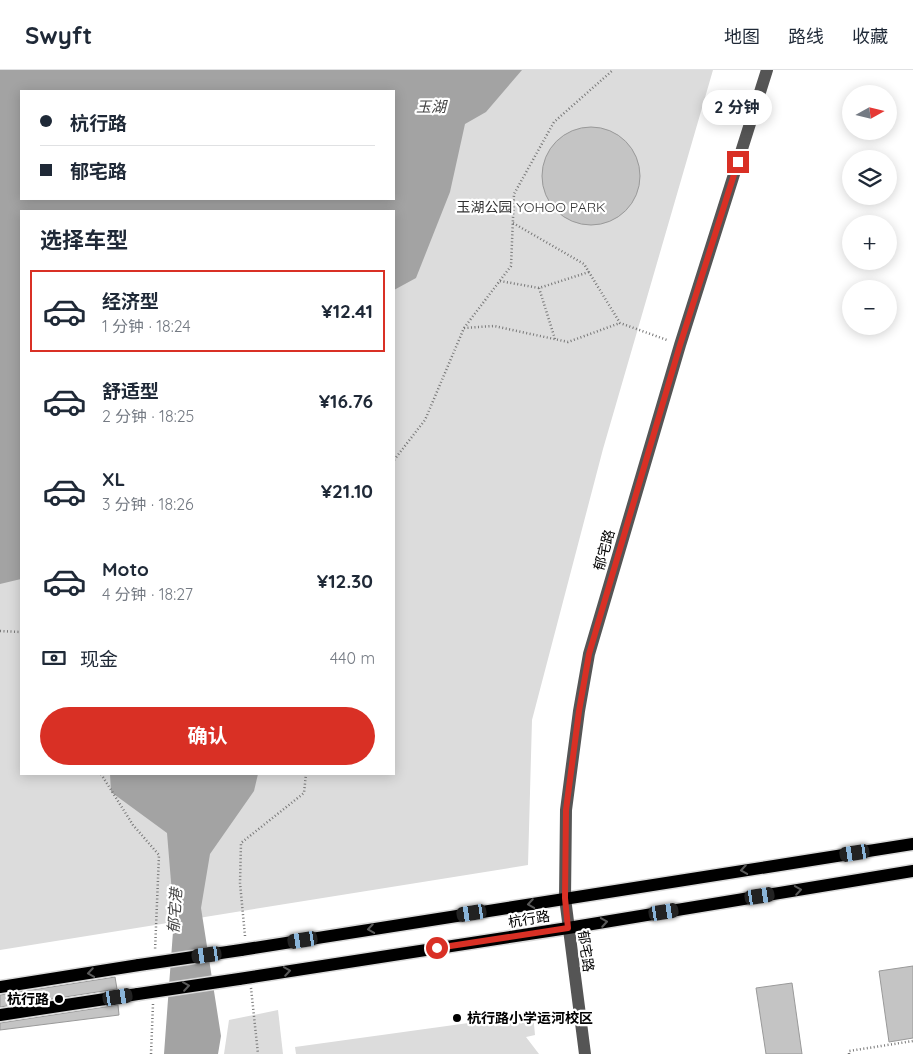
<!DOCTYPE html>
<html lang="zh">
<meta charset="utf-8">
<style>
body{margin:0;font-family:Quicksand,"Noto Sans SC",sans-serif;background:#f6f6f7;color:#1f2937;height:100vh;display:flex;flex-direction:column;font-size:19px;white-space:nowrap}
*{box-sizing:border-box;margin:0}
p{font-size:16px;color:#747a83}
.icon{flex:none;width:28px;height:28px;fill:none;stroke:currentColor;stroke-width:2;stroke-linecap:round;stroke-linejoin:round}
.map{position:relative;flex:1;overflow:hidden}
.side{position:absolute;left:20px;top:140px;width:375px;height:565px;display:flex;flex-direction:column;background:#fff;border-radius:0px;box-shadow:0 2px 12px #0003}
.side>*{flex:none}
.guide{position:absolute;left:20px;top:20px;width:375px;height:110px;border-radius:0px;box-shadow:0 2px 12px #0003;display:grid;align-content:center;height:110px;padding:0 20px;background:#fff}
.needle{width:32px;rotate:82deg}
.tools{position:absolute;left:842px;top:15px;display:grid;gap:10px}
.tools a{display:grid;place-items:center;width:55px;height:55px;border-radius:50%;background:#fff;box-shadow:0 2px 12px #0003;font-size:25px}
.end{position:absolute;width:22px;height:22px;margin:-11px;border:6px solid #d93025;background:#fff;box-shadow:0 0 0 2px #fff}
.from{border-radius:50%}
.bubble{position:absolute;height:35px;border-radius:18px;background:#fff;box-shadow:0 2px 12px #0003;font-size:16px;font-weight:700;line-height:35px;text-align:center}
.car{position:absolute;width:15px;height:30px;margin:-15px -8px;border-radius:6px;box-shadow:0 0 4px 1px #0007;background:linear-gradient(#222 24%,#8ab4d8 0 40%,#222 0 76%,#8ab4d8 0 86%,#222 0)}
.guide b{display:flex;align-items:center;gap:18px;height:48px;font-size:19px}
.guide b+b{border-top:1px solid #e0e1e3}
.guide i{width:12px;height:12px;background:#1f2937}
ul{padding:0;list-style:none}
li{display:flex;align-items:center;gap:15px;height:82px;margin:0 10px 8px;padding:0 10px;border:2px solid transparent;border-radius:0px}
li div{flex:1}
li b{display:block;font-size:19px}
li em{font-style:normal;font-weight:700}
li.on{border-color:#d93025}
li>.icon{width:45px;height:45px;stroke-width:1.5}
h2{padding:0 20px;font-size:22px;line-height:60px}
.pay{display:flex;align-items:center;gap:12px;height:55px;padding:0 20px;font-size:19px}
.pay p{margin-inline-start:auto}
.button{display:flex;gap:10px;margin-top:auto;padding:10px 20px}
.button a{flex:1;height:58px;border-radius:30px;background:#d93025;color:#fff;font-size:20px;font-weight:700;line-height:58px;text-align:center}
header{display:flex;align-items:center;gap:30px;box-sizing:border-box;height:70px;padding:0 25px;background:#fff;border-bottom:1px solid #e0e1e3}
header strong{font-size:24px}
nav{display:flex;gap:28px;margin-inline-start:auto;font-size:18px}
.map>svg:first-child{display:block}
.green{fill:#dcdcdc;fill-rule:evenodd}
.water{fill:#a3a3a3;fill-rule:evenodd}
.building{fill:#c4c4c4;stroke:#999}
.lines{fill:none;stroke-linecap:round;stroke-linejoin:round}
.major-casing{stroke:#dbdbdb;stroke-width:15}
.path{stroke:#777;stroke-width:2.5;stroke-dasharray:1 2.5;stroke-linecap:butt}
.minor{stroke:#555;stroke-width:12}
.major{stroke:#000;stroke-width:12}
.major-bridge-casing{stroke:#dbdbdb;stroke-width:15;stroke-linecap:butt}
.major-bridge{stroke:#000;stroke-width:12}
.oneway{stroke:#595959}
.route{stroke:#d93025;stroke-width:6}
.poi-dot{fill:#000;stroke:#fff;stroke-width:2}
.labels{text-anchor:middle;stroke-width:4.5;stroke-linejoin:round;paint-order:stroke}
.park-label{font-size:14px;fill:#333;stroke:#fff}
.street-label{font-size:14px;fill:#000;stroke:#fff}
.poi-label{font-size:14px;font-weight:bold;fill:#000;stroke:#fff;text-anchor:end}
.water-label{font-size:15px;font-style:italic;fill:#444;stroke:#fff}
</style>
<header>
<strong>Swyft</strong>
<nav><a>地图</a><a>路线</a><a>收藏</a></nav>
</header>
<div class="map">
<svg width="913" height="984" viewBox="0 0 913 984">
<rect width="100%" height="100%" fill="#fff"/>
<g class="green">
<path d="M0 0H713L603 379 532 650 528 795 0 880ZM21 21H394V129H21ZM21 141H394V704H21Z"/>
<polygon points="278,940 283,984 224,984 229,950"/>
<polygon points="533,944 535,965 526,967 539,984 296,984 295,977"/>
</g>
<g class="water">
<path d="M0 0H522L486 42 465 54 450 122 416 208 394 220V141H21V509L0 514ZM21 21H394V129H21Z"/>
<polygon points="110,704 258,704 254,721 210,784 201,838 221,966 218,984 164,984 174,848 167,763 111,722"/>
</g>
<g class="building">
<circle cx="591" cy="106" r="49"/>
<polygon points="913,896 913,968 889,972 879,901"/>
<polygon points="115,907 117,919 0,937 0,925"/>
<polygon points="792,913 802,984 766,984 756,918"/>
<polygon points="118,935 119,945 0,960 0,953"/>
</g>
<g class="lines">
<defs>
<g id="major">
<polyline points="241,880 913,774"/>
<polyline points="239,909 568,858 913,801"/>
<polyline points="0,917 139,895"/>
<polyline points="0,945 138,924"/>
</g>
</defs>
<use href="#major" class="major-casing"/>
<g class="path">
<polyline points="513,153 584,194 620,253 667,270"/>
<polyline points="500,211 539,218 589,202"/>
<polyline points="539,218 555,269"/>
<polyline points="464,258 494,256 568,272 620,253"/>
<polyline points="394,390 425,350 464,258 511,196 514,124 554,52 613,0"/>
<polyline points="0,561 21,562"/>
<polyline points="101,704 133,755 159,785 155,881"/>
<polyline points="245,866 240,813 241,773 304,723 306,704"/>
<polyline points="251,918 258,984"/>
<polyline points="151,984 153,934"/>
<polyline points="849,984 849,981 913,971"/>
</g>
<polyline class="minor" points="585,984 565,828 566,740 579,641 589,584 680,275 767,0"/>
<use href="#major" class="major"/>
<defs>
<g id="major-bridge">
<polyline points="139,895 241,880"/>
<polyline points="138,924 239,909"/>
</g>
</defs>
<use href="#major-bridge" class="major-bridge-casing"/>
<use href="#major-bridge" class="major-bridge"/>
</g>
<defs><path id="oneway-chevron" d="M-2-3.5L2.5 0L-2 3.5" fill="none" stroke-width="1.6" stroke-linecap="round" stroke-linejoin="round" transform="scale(1.25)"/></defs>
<g class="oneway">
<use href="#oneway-chevron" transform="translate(744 800) rotate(171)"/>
<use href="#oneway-chevron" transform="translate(798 820) rotate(-9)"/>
<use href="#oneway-chevron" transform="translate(531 834) rotate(171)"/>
<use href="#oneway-chevron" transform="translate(604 852) rotate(-9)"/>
<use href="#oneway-chevron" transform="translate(371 859) rotate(171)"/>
<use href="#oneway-chevron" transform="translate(287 901) rotate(-9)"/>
<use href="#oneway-chevron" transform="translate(91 903) rotate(171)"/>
<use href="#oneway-chevron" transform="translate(186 916) rotate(-8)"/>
</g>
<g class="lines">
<polyline class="route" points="437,878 568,858 565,828 566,740 579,641 589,584 680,275 738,92"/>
</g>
<g class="poi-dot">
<circle cx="59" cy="929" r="5"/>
<circle cx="457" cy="948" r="5"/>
</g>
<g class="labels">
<g class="park-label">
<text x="531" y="142">玉湖公园 YOHOO PARK</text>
</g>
<g class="street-label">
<text transform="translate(604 480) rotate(-74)" y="5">郁宅路</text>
<text transform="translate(529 849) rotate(-9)" y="5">杭行路</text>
<text transform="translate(586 881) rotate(82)" y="5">郁宅路</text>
</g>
<g class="poi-label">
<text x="49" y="934">杭行路</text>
<text x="467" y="953" text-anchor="start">杭行路小学运河校区</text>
</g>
<g class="water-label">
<text x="431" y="42">玉湖</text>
<text transform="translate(175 841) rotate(-86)" y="5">郁宅港</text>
</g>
</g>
</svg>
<div class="tools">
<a><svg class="needle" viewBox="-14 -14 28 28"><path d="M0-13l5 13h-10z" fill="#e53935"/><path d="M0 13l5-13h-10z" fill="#747a83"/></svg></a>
<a><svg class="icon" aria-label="layers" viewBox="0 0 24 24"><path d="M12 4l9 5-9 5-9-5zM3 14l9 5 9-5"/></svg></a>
<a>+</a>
<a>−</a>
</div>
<i class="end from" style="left:437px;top:878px"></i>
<i class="end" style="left:738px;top:92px"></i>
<div class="bubble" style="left:702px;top:20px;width:70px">2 分钟</div>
<i class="car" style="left:855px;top:783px;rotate:261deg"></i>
<i class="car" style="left:760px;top:826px;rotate:81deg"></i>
<i class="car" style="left:664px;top:842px;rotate:81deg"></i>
<i class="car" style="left:472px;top:843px;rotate:261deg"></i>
<i class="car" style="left:303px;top:870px;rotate:261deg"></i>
<i class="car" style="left:207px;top:885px;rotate:262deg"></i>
<i class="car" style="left:118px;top:927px;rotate:81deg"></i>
<div class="guide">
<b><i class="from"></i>杭行路</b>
<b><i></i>郁宅路</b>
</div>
<section class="side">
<h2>选择车型</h2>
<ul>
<li class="on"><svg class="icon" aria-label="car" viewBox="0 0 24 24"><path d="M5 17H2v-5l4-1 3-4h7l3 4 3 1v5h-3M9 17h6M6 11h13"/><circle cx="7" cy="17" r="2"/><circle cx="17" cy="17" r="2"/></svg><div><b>经济型</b><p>1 分钟 · 18:24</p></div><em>¥12.41</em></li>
<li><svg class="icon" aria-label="car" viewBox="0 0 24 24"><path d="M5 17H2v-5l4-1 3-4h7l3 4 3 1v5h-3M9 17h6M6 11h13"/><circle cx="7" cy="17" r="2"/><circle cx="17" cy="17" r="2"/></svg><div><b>舒适型</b><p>2 分钟 · 18:25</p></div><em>¥16.76</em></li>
<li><svg class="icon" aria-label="car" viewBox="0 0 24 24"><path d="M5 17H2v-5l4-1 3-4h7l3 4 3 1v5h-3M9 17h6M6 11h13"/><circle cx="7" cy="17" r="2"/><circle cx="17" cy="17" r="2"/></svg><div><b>XL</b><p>3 分钟 · 18:26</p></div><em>¥21.10</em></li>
<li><svg class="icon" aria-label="car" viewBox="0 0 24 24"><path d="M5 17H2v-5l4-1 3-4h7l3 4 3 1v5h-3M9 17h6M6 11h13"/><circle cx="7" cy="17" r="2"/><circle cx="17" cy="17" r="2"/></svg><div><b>Moto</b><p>4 分钟 · 18:27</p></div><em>¥12.30</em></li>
</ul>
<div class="pay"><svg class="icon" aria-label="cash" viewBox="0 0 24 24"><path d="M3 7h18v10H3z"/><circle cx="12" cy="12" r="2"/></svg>现金<p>440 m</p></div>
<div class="button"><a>确认</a></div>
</section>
</div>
